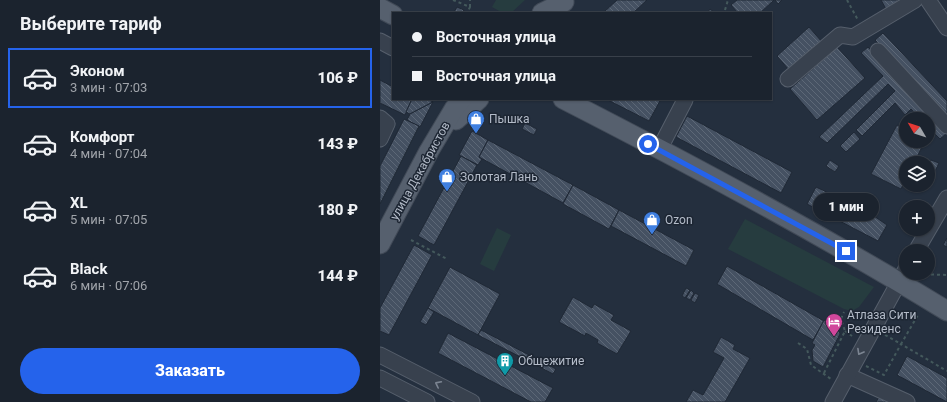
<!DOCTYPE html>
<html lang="ru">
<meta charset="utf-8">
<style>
body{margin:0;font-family:Roboto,sans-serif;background:#242b36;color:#f1f3f6;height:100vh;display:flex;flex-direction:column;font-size:15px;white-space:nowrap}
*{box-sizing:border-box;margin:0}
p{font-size:13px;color:#a0a4aa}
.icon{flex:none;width:22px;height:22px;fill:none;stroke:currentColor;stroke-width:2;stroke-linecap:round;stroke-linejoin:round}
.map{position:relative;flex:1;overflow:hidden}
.drawer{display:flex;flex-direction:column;background:#1b232e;width:380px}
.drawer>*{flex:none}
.guide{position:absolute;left:12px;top:12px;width:380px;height:88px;border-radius:0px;box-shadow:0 1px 3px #0004,0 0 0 1px #39404a;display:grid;align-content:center;height:88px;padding:0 20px;background:#1b232e}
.needle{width:26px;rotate:309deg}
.buttons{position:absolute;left:519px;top:112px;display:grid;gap:8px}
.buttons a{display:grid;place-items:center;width:36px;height:36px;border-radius:50%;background:#1b232e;box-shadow:0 1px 3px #0004,0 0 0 1px #39404a;font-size:20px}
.end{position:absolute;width:18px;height:18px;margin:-9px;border:5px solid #2563eb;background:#fff;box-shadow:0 0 0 2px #fff}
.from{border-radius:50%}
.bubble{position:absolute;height:28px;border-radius:14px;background:#1b232e;box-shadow:0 1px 3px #0004,0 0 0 1px #39404a;font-size:13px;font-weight:800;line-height:28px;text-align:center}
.guide b{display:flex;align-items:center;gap:14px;height:38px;font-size:15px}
.guide b+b{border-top:1px solid #39404a}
.guide i{width:10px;height:10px;background:#f1f3f6}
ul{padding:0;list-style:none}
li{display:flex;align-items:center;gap:12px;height:60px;margin:0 8px 6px;padding:0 12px;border:2px solid transparent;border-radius:0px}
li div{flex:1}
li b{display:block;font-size:15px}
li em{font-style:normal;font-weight:800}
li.active{border-color:#2563eb}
li>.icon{width:36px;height:36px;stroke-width:1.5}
h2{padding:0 20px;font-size:18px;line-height:48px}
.cta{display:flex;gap:8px;margin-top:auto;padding:8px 20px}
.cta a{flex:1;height:46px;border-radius:24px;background:#2563eb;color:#fff;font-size:16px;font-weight:800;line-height:46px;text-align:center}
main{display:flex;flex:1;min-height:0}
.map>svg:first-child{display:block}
.green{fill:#263c3f}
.building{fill:url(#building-back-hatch);stroke:#1f2835}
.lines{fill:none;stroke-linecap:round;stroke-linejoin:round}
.minor-casing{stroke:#565f6c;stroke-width:17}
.major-casing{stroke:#414a57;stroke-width:21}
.path{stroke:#44595c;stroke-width:2;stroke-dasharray:3 3;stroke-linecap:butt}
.minor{stroke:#38414e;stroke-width:15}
.major{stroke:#56606e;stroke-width:19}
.oneway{stroke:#7c8592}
.route{stroke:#2563eb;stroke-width:5}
.labels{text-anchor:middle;stroke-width:3;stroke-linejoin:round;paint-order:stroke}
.poi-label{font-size:12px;fill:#b4bcc9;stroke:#1d2633;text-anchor:start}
.street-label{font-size:12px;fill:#b4bcc9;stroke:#1d2633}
</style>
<main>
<section class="drawer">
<h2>Выберите тариф</h2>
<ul>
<li class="active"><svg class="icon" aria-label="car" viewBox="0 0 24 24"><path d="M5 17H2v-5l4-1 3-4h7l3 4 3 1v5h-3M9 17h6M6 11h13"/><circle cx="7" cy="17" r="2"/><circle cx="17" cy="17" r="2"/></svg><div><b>Эконом</b><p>3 мин · 07:03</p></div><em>106 ₽</em></li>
<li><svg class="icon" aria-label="car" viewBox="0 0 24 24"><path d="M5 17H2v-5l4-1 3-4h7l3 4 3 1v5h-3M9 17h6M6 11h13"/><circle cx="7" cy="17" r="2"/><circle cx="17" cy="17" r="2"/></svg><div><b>Комфорт</b><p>4 мин · 07:04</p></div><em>143 ₽</em></li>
<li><svg class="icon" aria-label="car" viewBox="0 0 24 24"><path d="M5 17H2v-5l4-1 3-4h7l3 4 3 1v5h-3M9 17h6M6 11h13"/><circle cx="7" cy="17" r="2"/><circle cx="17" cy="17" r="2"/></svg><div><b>XL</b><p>5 мин · 07:05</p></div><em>180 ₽</em></li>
<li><svg class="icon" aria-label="car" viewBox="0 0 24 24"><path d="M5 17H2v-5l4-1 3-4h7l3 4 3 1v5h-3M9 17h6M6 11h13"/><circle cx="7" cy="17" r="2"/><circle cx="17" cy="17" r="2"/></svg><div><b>Black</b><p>6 мин · 07:06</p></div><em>144 ₽</em></li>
</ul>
<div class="cta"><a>Заказать</a></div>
</section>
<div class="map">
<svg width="567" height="402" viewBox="0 0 567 402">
<defs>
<pattern id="building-back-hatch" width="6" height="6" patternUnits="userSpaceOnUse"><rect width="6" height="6" fill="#455162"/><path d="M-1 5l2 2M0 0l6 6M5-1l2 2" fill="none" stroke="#5d6877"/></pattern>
</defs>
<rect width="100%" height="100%" fill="#242f3e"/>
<g class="green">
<polygon points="116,0 145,0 131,13 123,13 112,7"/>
<polygon points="365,219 494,287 479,307 472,311 464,309 348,249"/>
<polygon points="117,228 131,235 114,271 100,264"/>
</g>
<g class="building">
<polygon points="237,0 267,0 253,13 223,13"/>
<polygon points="357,0 394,0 380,13 358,13 351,5"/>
<polygon points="395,0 402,0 398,4"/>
<polygon points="501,0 522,0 506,9"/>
<polygon points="77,7 84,10 82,13 74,12"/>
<polygon points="330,9 335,13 327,13"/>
<polygon points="429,27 442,42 409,70 397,56"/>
<polygon points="503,33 567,101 567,117 495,40"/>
<polygon points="457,47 485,78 437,120 410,89"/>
<polygon points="488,47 567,133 560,139 548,127 548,119 540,119 531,109 525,115 515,103 482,136 476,130 515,91 508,84 447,143 439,137 503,76 481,53"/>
<polygon points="0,80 13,87 13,99 32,99 25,115 0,103"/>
<polygon points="32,99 47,99 53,102 30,114 26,112"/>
<polygon points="226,99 281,99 269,121"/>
<polygon points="53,102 40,127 27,120 30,114"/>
<polygon points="307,116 412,172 401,193 296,137"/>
<polygon points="24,119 39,126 0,204 0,166"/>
<polygon points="145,123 157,129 154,135 142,129"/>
<polygon points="517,125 526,129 526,141 545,141 534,163 526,163 526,179 521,189 491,174"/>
<polygon points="92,131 108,140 99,157 102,159 98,165 79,155"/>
<polygon points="474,132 480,139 466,152 460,146"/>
<polygon points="108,140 193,185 183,203 99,157"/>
<polygon points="81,156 97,165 54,245 38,236"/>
<polygon points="450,160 459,166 455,172 446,166"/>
<polygon points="551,160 559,163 547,188 541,185 548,185 548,167"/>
<polygon points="193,185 239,210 229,229 183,204"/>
<polygon points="436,187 453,195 453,196 467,204 468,202 493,218 494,216 507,225 498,241 427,204"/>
<polygon points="239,210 314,250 306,266 231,226"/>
<polygon points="567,238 567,247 563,245"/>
<polygon points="34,245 52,255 9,335 0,331 0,308"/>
<polygon points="347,266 444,321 433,340 337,284"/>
<polygon points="70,267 120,294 98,335 48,308"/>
<polygon points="306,288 310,290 305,298 302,296"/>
<polygon points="311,290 314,293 310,300 306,298"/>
<polygon points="315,293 319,295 315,303 311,300"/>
<polygon points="193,297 212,308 214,304 234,315 231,320 251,331 237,354 217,343 218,340 206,333 205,336 179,322"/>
<polygon points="48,308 54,312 46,325 40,322"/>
<polygon points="444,320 457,327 460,334 443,367 433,361 432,350 435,345 432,343"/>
<polygon points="101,330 176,369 173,374 98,335"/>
<polygon points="68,333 173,388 165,402 151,402 58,353"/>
<polygon points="341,337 355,345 353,349 370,358 345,402 306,402 313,390 323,395 344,358 333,352"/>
<polygon points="527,356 567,378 567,402 517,375"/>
<polygon points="499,397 509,402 496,402"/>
</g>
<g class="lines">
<defs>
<g id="minor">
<polyline points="548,0 567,28"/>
<polyline points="0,41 13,48"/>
<polyline points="498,51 567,126"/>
<polyline points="408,79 460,35 473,37 535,0"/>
<polyline points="0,118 7,124 0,139"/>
<polyline points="279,150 305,100"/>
<polyline points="536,251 567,198"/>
<polyline points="0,355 92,402"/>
<polyline points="467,375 527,402"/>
<polyline points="0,378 47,402"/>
<polyline points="453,402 526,269"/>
</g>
<g id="major">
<polyline points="0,8 13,15"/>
<polyline points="162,13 184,2"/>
<path d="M183 99C312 165 443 235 567 311"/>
<polyline points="76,120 99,99"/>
<polyline points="0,244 49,151 74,109 82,99"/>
</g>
</defs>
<use href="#minor" class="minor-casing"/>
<use href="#major" class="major-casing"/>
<g class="path">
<polyline points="73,0 90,7 87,13"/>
<polyline points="467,0 478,20"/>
<polyline points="90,7 90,0"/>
<polyline points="345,10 348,0"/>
<polyline points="521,220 526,223"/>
<polyline points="31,240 67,259"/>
<polyline points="539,274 567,275"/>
<polyline points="465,331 472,336"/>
<polyline points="505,335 521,344 538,315"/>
<polyline points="418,343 427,349 431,365 451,379"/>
<polyline points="486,366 504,375 521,344 567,371"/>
<polyline points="444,373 465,331 461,319 464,312"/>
</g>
<use href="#minor" class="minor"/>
<use href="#major" class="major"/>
</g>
<defs><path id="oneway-chevron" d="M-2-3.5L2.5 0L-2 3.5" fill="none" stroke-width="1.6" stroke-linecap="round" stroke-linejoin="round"/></defs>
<g class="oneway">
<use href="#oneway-chevron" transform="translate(480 352) rotate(119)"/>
<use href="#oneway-chevron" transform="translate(58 384) rotate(-153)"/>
</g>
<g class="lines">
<polyline class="route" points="268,144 466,251"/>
</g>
<defs>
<symbol id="shop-pin" viewBox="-11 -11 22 30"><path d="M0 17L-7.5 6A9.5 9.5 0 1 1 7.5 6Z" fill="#3f7fe0" stroke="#1d2633"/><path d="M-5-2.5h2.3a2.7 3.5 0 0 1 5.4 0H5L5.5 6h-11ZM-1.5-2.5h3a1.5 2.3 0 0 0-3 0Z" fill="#fff"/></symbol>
<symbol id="hotel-pin" viewBox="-11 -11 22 30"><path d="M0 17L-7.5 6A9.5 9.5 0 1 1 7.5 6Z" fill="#d1479c" stroke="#1d2633"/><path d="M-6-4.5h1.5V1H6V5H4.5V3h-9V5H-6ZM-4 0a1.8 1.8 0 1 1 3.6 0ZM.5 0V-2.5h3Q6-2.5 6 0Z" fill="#fff"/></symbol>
<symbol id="building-pin" viewBox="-11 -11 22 30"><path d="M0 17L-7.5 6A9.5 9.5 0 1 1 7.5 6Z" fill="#0f9aa8" stroke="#1d2633"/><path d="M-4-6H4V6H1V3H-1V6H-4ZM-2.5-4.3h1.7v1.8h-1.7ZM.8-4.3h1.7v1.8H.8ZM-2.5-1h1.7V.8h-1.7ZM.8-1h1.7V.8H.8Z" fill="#fff"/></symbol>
</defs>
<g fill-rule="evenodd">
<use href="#shop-pin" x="86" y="109" width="20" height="27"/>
<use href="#shop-pin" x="57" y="167" width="20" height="27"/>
<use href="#shop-pin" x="262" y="210" width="20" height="27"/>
<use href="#hotel-pin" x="444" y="312" width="20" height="27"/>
<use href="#building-pin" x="115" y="351" width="20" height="27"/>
</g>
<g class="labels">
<g class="poi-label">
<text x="109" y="123">Пышка</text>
<text x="80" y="181">Золотая Лань</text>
<text x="285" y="224">Ozon</text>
<text x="467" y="319">Атлаза Сити<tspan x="467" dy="14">Резиденс</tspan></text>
<text x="138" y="365">Общежитие</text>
</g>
<g class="street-label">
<text transform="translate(40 171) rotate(-61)" y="4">улица Декабристов</text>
</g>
</g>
</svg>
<div class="buttons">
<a><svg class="needle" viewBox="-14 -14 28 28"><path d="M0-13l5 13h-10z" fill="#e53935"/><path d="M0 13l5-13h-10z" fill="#a0a4aa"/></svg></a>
<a><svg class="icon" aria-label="layers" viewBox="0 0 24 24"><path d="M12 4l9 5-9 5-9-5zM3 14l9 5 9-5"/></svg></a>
<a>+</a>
<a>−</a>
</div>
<i class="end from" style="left:268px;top:144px"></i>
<i class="end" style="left:466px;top:251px"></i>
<div class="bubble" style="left:433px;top:193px;width:66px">1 мин</div>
<div class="guide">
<b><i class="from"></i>Восточная улица</b>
<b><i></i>Восточная улица</b>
</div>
</div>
</main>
